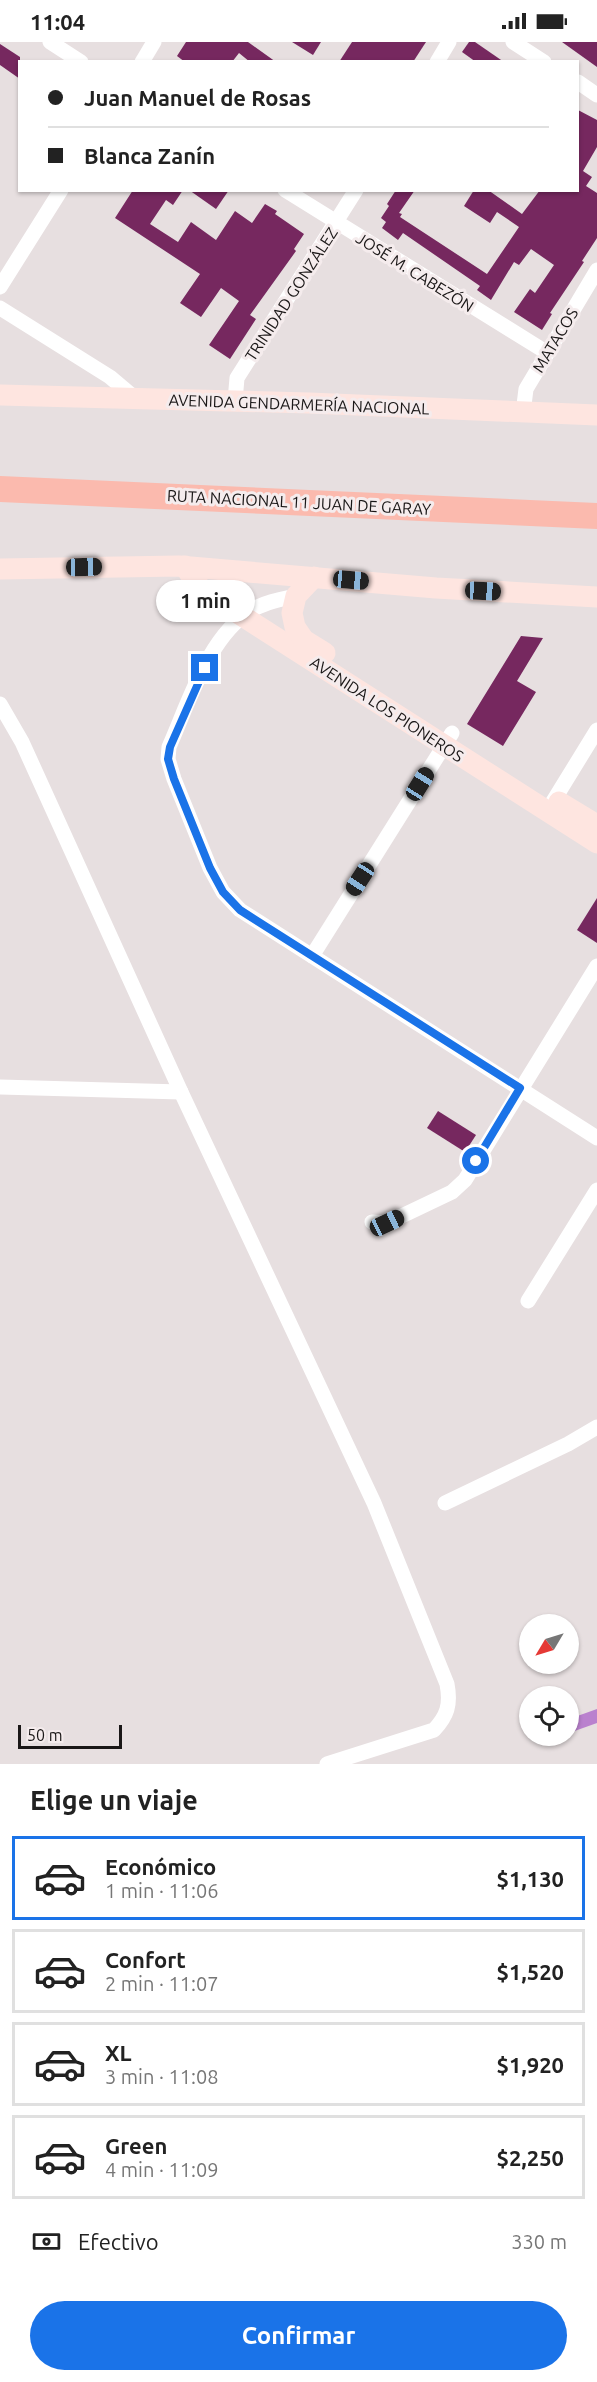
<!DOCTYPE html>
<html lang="es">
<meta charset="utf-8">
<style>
body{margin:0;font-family:Ubuntu,sans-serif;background:#f6f6f6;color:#222;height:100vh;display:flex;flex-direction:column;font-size:22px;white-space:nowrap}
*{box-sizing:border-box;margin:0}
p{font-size:20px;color:#767676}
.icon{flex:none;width:33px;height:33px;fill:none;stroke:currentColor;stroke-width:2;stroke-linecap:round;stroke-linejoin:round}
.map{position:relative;height:1722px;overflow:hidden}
.details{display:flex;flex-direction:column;background:#fff;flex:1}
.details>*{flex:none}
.hud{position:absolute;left:18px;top:18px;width:561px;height:132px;border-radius:0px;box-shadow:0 2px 4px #0004;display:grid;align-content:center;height:132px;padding:0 30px;background:#fff}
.needle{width:39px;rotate:232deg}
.controls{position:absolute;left:519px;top:1572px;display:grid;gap:12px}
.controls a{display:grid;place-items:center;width:60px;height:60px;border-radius:50%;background:#fff;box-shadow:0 2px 4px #0004;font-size:30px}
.scale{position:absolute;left:18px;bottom:15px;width:104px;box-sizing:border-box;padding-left:6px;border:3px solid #1a1717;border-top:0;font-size:16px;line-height:21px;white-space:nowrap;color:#1a1717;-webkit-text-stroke:4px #f5eced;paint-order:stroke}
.end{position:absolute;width:27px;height:27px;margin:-14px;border:8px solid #1a73e8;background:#fff;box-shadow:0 0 0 3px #fff}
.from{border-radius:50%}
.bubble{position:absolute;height:42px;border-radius:21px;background:#fff;box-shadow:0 2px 4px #0004;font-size:20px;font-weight:700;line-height:42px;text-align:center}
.car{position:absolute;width:18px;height:36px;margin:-18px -9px;border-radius:8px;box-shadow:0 0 4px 2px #0007;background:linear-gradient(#222 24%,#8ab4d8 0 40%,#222 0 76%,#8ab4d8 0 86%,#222 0)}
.hud b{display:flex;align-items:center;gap:21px;height:57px;font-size:22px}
.hud b+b{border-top:2px solid #e0e0e0}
.hud i{width:15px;height:15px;background:#222}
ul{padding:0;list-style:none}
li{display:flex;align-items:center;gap:18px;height:84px;margin:0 12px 9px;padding:0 18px;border:3px solid #e0e0e0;border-radius:0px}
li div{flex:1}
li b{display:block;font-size:22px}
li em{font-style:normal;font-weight:700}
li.selected{border-color:#1a73e8}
li>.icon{width:54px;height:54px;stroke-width:1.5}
h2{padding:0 30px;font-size:27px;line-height:72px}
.pay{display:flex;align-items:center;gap:15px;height:66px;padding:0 30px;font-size:22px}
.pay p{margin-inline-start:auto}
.primary-button{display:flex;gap:12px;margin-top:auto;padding:12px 30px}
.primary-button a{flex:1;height:69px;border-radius:36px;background:#1a73e8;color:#fff;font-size:24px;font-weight:700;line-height:69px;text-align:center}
.status{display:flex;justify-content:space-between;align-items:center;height:42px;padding:0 30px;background:#fff;direction:ltr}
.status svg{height:16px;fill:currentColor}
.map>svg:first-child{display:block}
.water{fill:#ba81ce}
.building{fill:#76285f}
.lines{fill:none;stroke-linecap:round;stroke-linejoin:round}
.minor{stroke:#fff;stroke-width:15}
.secondary{stroke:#fee5e0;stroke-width:21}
.trunk{stroke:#fbbaae;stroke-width:26}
.route{stroke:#1a73e8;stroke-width:8}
.labels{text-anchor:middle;stroke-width:6;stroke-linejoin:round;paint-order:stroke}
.street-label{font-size:16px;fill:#1a1717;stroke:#f5eced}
</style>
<div class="status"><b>11:04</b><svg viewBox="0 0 49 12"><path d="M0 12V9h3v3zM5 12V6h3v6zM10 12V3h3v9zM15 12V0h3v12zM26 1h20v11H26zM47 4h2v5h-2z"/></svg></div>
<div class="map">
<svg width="597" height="1722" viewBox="0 0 597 1722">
<rect width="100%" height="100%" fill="#e7dfe0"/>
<polygon class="water" points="597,1667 597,1681 569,1691 569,1677"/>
<g class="building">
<polygon points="186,0 248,0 276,20 250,20 239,11 232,20 185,20 177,14"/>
<polygon points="292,0 321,0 313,13"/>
<polygon points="352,0 426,0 413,20 339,20"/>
<polygon points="469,0 475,0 504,20 476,20 462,10"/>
<polygon points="562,0 597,0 597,25"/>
<polygon points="0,2 20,15 20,37 0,23"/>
<polygon points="578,68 597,78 597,105 583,129 592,135 586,144 597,151 597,196 582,219 584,220 550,271 552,272 542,288 514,270 530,247 535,251 554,223 531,207 519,223 514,220 491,258 477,248 480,244 403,191 398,198 382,186 386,180 381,176 389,164 387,162 396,148 415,148 399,171 402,172 400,175 487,232 519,185 497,170 490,181 464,164 474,148 488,148 522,172 540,148 578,148"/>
<polygon points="133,148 183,148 173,163 166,158 150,182 178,200 191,180 216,198 235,169 252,181 265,162 277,169 275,172 304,192 294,207 296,209 250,273 256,277 230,317 209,303 239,259 221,246 201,275 180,261 200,232 115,176"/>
<polygon points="189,148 229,148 216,167"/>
<polygon points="521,594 543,596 517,639 536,650 503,704 467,682"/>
<polygon points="597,856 597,901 577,888"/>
<polygon points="438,1069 476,1093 465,1110 427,1086"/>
</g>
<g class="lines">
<g class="minor">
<polyline points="50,0 81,20"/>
<polyline points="513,0 544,20"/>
<polyline points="142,20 154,0"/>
<polyline points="437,20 449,0"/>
<polyline points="578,40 597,53"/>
<polyline points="285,148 546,310"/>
<polyline points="0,245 61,148"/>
<polyline points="0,266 110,335 136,357"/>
<polyline points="235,359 237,336 356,148"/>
<polyline points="523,371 526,347 597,228"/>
<path d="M296 554C282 557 265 560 252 568 209 593 189 660 169 705L168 717 174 737 210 826 223 850 240 868 597 1096"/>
<path d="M0 662 22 700 181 1050 374 1461 447 1642C451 1663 447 1674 434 1688L327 1722"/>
<polyline points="549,766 597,688"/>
<polyline points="312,914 452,691"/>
<polyline points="0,1045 181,1050"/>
<polyline points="372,1180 387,1181 452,1150 465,1138 597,924"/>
<polyline points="528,1259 597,1148"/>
<polyline points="445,1461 568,1402 597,1385"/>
</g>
<g class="secondary">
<polyline points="0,353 309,361 597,373"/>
<polyline points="185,524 195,541 211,554 597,801"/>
<polyline points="0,527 179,524 436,546 597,555"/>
<polyline points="314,535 296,554 292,571 295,585 304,598 325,611"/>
<polyline points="559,760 597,783"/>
</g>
<polyline class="trunk" points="0,447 597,474"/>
</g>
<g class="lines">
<polyline class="route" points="205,626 170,705 168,717 174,737 210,826 223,850 240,868 520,1046 476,1119"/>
</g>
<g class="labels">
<g class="street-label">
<text transform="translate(415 230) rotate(32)" y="6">JOSÉ M. CABEZÓN</text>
<text transform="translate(291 252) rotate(-57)" y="6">TRINIDAD GONZÁLEZ</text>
<text transform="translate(555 298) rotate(-59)" y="6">MATACOS</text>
<text transform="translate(299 362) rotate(2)" y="6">AVENIDA GENDARMERÍA NACIONAL</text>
<text transform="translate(299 460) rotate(3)" y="6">RUTA NACIONAL 11 JUAN DE GARAY</text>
<text transform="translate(387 667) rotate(33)" y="6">AVENIDA LOS PIONEROS</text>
</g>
</g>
</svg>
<div class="controls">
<a><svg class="needle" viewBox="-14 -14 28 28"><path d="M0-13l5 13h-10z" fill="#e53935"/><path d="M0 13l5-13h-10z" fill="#767676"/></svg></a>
<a><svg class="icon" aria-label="locate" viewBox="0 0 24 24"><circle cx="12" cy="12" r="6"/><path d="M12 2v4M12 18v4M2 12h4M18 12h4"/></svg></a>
</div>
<div class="scale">50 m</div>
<i class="end from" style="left:476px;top:1119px"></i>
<i class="end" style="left:205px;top:626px"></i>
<div class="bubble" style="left:156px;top:538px;width:99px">1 min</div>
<i class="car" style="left:84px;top:525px;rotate:89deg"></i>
<i class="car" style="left:351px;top:538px;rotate:95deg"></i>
<i class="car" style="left:483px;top:549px;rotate:93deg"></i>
<i class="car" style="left:420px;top:742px;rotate:32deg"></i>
<i class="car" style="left:360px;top:837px;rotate:213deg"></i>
<i class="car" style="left:387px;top:1181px;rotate:65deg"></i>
<div class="hud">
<b><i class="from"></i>Juan Manuel de Rosas</b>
<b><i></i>Blanca Zanín</b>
</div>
</div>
<section class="details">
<h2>Elige un viaje</h2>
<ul>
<li class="selected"><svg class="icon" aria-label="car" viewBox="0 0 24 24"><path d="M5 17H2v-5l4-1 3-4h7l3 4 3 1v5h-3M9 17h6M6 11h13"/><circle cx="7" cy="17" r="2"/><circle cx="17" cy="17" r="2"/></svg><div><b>Económico</b><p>1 min · 11:06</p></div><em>$1,130</em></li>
<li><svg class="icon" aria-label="car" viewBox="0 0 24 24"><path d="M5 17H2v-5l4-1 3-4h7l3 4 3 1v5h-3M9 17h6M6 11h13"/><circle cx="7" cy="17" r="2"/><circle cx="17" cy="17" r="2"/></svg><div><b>Confort</b><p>2 min · 11:07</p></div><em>$1,520</em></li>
<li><svg class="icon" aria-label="car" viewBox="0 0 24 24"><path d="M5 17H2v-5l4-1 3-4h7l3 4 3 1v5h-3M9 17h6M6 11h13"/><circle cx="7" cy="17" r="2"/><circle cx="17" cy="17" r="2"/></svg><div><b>XL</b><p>3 min · 11:08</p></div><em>$1,920</em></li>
<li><svg class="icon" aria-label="car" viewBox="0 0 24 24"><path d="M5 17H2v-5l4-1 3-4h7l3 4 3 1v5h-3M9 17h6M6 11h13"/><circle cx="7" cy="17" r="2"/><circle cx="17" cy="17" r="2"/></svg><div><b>Green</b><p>4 min · 11:09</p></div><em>$2,250</em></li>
</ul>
<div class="pay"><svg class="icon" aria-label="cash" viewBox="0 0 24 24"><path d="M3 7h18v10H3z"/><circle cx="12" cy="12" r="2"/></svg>Efectivo<p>330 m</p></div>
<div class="primary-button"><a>Confirmar</a></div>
</section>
